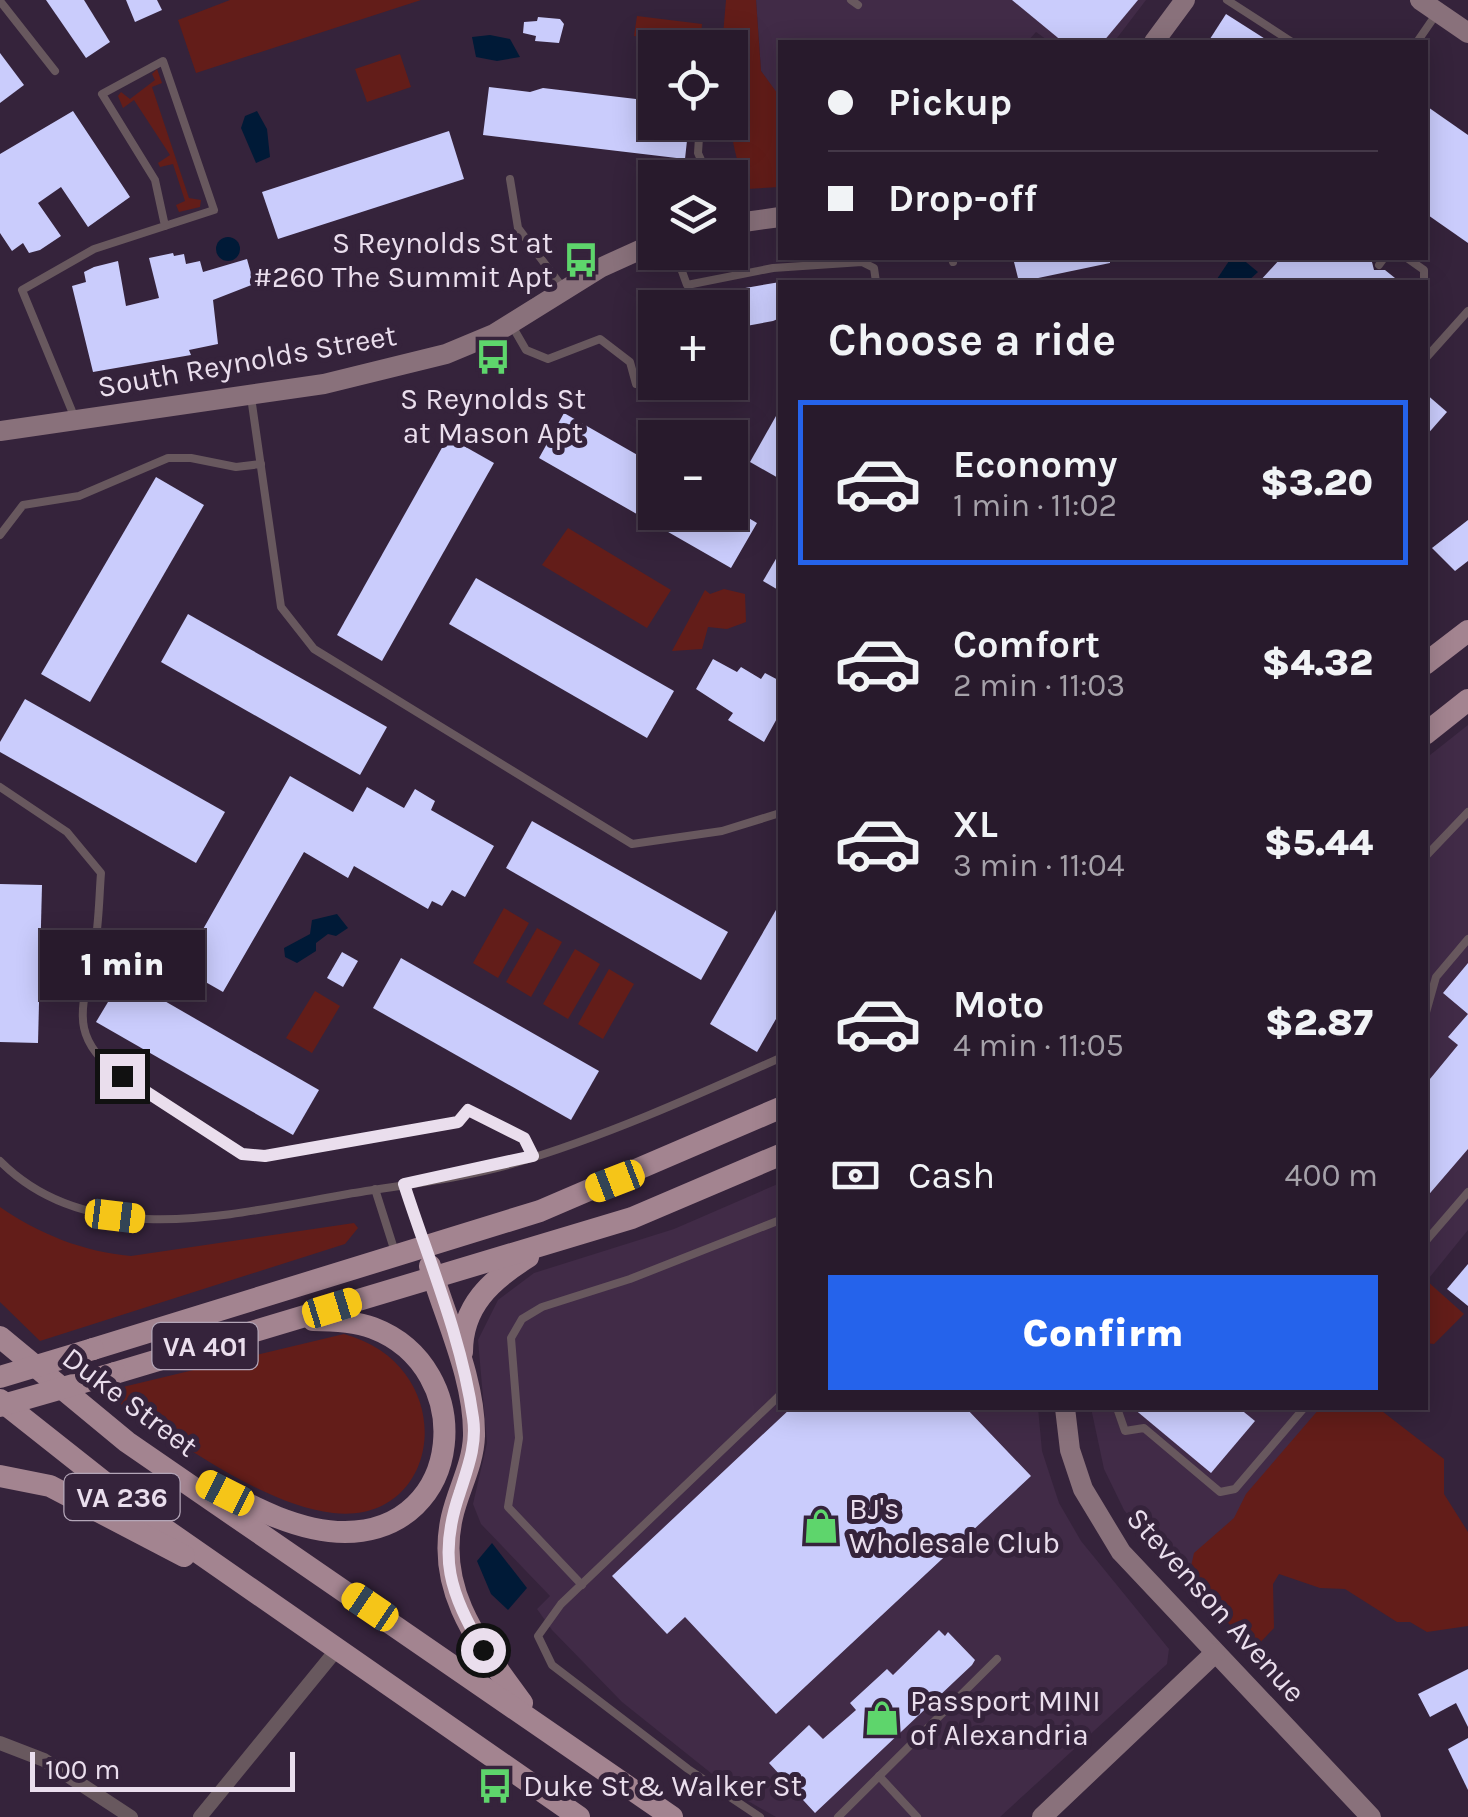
<!DOCTYPE html>
<meta charset="utf-8">
<style>
body{margin:0;font-family:Karla,sans-serif;background:#302334;color:#f1f3f6;height:100vh;display:flex;flex-direction:column;font-size:38px;white-space:nowrap}
*{box-sizing:border-box;margin:0}
p{font-size:32px;color:#a5a1a9}
.icon{flex:none;width:55px;height:55px;fill:none;stroke:currentColor;stroke-width:2;stroke-linecap:round;stroke-linejoin:round}
.map{position:relative;flex:1;overflow:hidden}
.panel{position:absolute;left:778px;top:280px;width:650px;height:1130px;display:flex;flex-direction:column;background:#281a2c;border-radius:0px;box-shadow:0 5px 25px #0003,0 0 0 2px #443848}
.panel>*{flex:none}
.guide{position:absolute;left:778px;top:40px;width:650px;height:220px;border-radius:0px;box-shadow:0 5px 25px #0003,0 0 0 2px #443848;display:grid;align-content:center;height:220px;padding:0 50px;background:#281a2c}
.controls{position:absolute;left:638px;top:30px;display:grid;gap:20px}
.controls a{display:grid;place-items:center;width:110px;height:110px;border-radius:0px;background:#281a2c;box-shadow:0 5px 25px #0003,0 0 0 2px #443848;font-size:50px}
.scale{position:absolute;left:30px;bottom:25px;width:265px;box-sizing:border-box;padding-left:10px;border:5px solid #eadeed;border-top:0;font-size:28px;line-height:35px;white-space:nowrap;color:#eadeed;-webkit-text-stroke:8px #35233b;paint-order:stroke}
.end{position:absolute;width:45px;height:45px;margin:-22px;border:12px solid #eadeed;background:#111;box-shadow:0 0 0 5px #111}
.from{border-radius:50%}
.bubble{position:absolute;height:70px;border-radius:0px;background:#281a2c;box-shadow:0 5px 25px #0003,0 0 0 2px #443848;font-size:32px;font-weight:800;line-height:70px;text-align:center}
.car{position:absolute;width:30px;height:60px;margin:-30px -15px;border-radius:12px;box-shadow:0 0 8px 2px #0007;background:linear-gradient(#f5c518 24%,#345 0 40%,#f5c518 0 76%,#345 0 86%,#f5c518 0)}
.guide b{display:flex;align-items:center;gap:35px;height:95px;font-size:38px}
.guide b+b{border-top:2px solid #443848}
.guide i{width:25px;height:25px;background:#f1f3f6}
ul{padding:0;list-style:none}
li{display:flex;align-items:center;gap:30px;height:165px;margin:0 20px 15px;padding:0 30px;border:5px solid transparent;border-radius:0px}
li div{flex:1}
li b{display:block;font-size:38px}
li em{font-style:normal;font-weight:800}
li.active{border-color:#2563eb}
li>.icon{width:90px;height:90px;stroke-width:1.5}
h2{padding:0 50px;font-size:45px;line-height:120px}
.pay{display:flex;align-items:center;gap:25px;height:110px;padding:0 50px;font-size:38px}
.pay p{margin-inline-start:auto}
.cta{display:flex;gap:20px;margin-top:auto;padding:20px 50px}
.cta a{flex:1;height:115px;border-radius:0px;background:#2563eb;color:#fff;font-size:40px;font-weight:800;line-height:115px;text-align:center}
.map>svg:first-child{display:block}
.built{fill:#412b47}
.green{fill:#631d19}
.water{fill:#001a37}
.building{fill:#caccfc}
.lines{fill:none;stroke-linecap:round;stroke-linejoin:round}
.lane{stroke:#68585e;stroke-width:8}
.street{stroke:#68585e;stroke-width:14}
.secondary{stroke:#89717b;stroke-width:20}
.primary{stroke:#a38490;stroke-width:22}
.primary-bridge{stroke:#a38490;stroke-width:22}
.route{stroke:#eadeed;stroke-width:12}
.labels{text-anchor:middle;stroke-width:10;stroke-linejoin:round;paint-order:stroke}
.shield{fill:#35233b;stroke:#b4a6b8;stroke-width:2.5}
.shield-label{font-size:28px;font-weight:bold;fill:#eadeed}
.poi-label{font-size:30px;fill:#eadeed;stroke:#35233b;text-anchor:start}
.street-label{font-size:30px;fill:#eadeed;stroke:#35233b}
</style>
<div class="map">
<svg width="1468" height="1817" viewBox="0 0 1468 1817">
<rect width="100%" height="100%" fill="#35233b"/>
<g class="built">
<polygon points="756,0 1146,0 1114,42 1050,42 1036,32 1027,42 780,42 779,97 761,71"/>
<polygon points="1468,725 1468,1230 1425,1283 1425,759"/>
<polygon points="780,1183 780,1408 1038,1408 1042,1451 1059,1503 1081,1541 1169,1649 1167,1664 1000,1817 776,1817 741,1797 622,1702 552,1630 537,1609 550,1596 481,1524 473,1504 487,1443 478,1340 498,1300 534,1273 674,1229"/>
<polygon points="1091,1408 1324,1408 1183,1582 1124,1510 1104,1469"/>
</g>
<g class="green">
<polygon points="230,0 421,0 196,73 178,20"/>
<path d="M726 0H756L761 71 780 97V187L747 189C725 131 730 109 730 48L722 47Z"/>
<polygon points="637,16 702,24 700,47 668,47 668,41 634,36"/>
<polygon points="400,54 411,87 367,102 355,69"/>
<polygon points="157,69 162,83 152,87 189,198 201,200 200,207 179,212 176,205 185,201 173,164 160,167 158,163 170,155 134,100 123,108 118,96 121,92 130,99 155,80 152,74"/>
<polygon points="568,528 671,590 647,628 542,565"/>
<polygon points="724,589 745,594 746,622 727,629 708,627 702,649 672,651 705,590 710,594"/>
<polygon points="504,908 529,923 498,978 473,963"/>
<polygon points="537,928 562,942 531,997 506,982"/>
<polygon points="575,949 600,964 568,1019 543,1004"/>
<polygon points="609,969 634,984 603,1039 578,1024"/>
<polygon points="315,991 340,1006 312,1053 286,1038"/>
<path d="M0 1207C39 1234 84 1252 131 1256L354 1223 358 1228 345 1244 40 1341 0 1302Z"/>
<polygon points="1427,1281 1464,1314 1434,1344 1425,1343"/>
<path d="M344 1334C462 1366 444 1526 333 1513 257 1504 166 1432 102 1392Z"/>
<polygon points="1320,1408 1378,1408 1444,1459 1444,1494 1468,1532 1468,1626 1427,1632 1410,1622 1397,1622 1345,1589 1320,1588 1279,1574 1273,1584 1274,1628 1257,1646 1245,1641 1188,1580 1194,1553 1234,1518 1246,1494"/>
</g>
<g class="water">
<polygon points="490,35 510,39 520,57 497,61 476,57 472,37"/>
<polygon points="257,111 267,129 270,157 256,163 241,128 245,116"/>
<circle cx="228" cy="249" r="12"/>
<polygon points="1231,258 1241,258 1258,272 1247,282 1215,282"/>
<polygon points="337,914 348,928 336,936 328,934 316,943 316,951 297,963 285,957 284,948 310,934 312,920"/>
<polygon points="492,1543 527,1588 508,1610 491,1594 477,1561"/>
</g>
<g class="building">
<polygon points="46,0 84,0 110,42 86,58"/>
<polygon points="126,0 157,0 162,10 135,22"/>
<polygon points="1012,0 1138,0 1103,42 1063,42"/>
<polygon points="1226,14 1270,42 1208,42"/>
<polygon points="538,17 560,19 564,24 559,43 535,41 536,36 523,33 524,22 537,21"/>
<polygon points="0,53 24,85 0,103"/>
<polygon points="489,87 530,92 543,88 636,99 655,107 655,122 689,122 685,159 483,135"/>
<polygon points="1425,105 1468,135 1468,243 1425,213"/>
<polygon points="73,111 130,197 88,227 61,187 38,203 61,236 40,250 29,253 23,243 12,251 0,233 0,154"/>
<polygon points="449,131 464,179 278,239 262,192"/>
<polygon points="173,253 174,256 184,254 186,264 200,261 203,272 247,259 254,284 213,300 218,344 189,350 191,355 93,372 72,286 86,282 84,272 94,267 118,261 126,306 159,298 149,258"/>
<polygon points="1013,258 1110,258 1110,263 1019,282"/>
<polygon points="1281,258 1371,258 1374,270 1385,270 1400,282 1259,282"/>
<polygon points="780,282 780,318 773,321 730,329 730,308 676,308 676,300"/>
<polygon points="1425,393 1447,412 1425,437"/>
<polygon points="780,409 780,479 750,462"/>
<polygon points="564,413 655,465 655,512 730,512 730,507 757,523 731,568 539,458"/>
<polygon points="448,437 494,463 382,661 337,635"/>
<polygon points="156,477 204,505 90,702 41,674"/>
<polygon points="1468,520 1468,561 1455,571 1432,548"/>
<polygon points="780,552 780,591 763,581"/>
<polygon points="476,578 674,691 647,738 449,624"/>
<polygon points="188,614 387,727 360,775 161,662"/>
<polygon points="713,659 737,672 741,667 761,679 765,673 780,681 780,713 764,742 728,720 733,713 696,689"/>
<polygon points="25,699 225,812 196,863 0,752 0,742"/>
<polygon points="290,776 353,812 367,787 404,808 415,789 435,801 431,810 494,846 465,897 452,890 442,906 432,901 428,909 354,866 348,878 304,852 223,992 181,968"/>
<polygon points="532,821 728,932 701,980 506,868"/>
<polygon points="0,884 42,885 38,1043 0,1042"/>
<polygon points="780,903 780,1012 757,1052 710,1024"/>
<polygon points="342,952 358,961 343,987 327,978"/>
<polygon points="401,958 599,1071 571,1120 373,1008"/>
<polygon points="1468,963 1468,1149 1425,1199 1425,1085 1458,1045 1448,1037 1468,1014 1443,993"/>
<polygon points="123,977 319,1090 293,1135 96,1022"/>
<polygon points="1468,1264 1468,1306 1447,1289"/>
<polygon points="791,1408 966,1408 1031,1476 776,1714 685,1617 667,1634 612,1576"/>
<polygon points="1133,1408 1239,1408 1255,1421 1211,1473"/>
<polygon points="939,1630 945,1636 948,1632 975,1660 972,1665 815,1813 769,1763 809,1725 823,1739 856,1710 850,1703 887,1669 893,1675"/>
<polygon points="1468,1669 1468,1727 1456,1703 1430,1717 1418,1694"/>
<polygon points="1468,1738 1468,1790 1448,1749"/>
</g>
<g class="lines">
<g class="lane">
<polyline points="851,0 858,5"/>
<polyline points="1227,0 1292,42"/>
<polyline points="0,1 55,71"/>
<polyline points="1417,42 1437,13"/>
<polyline points="700,122 698,153 709,178"/>
<polyline points="510,179 518,228 563,288"/>
<polyline points="675,252 687,285 773,268 862,262 874,268 876,282"/>
<polyline points="952,258 953,262"/>
<polyline points="1407,258 1424,270 1424,282"/>
<polyline points="1379,265 1384,258"/>
<polyline points="511,324 526,350 548,359 600,339 630,362 636,384"/>
<polyline points="1425,359 1468,311"/>
<polyline points="251,397 281,607 314,649 632,844 722,831 780,813"/>
<polyline points="74,416 22,290 94,249 214,210 163,61 102,94 155,180 165,226"/>
<polyline points="0,535 23,505 79,496 168,458 191,458 236,467 261,464"/>
<path d="M0 787 67 832 101 873C99 899 99 925 94 951 84 1005 65 1036 122 1077L243 1154 265 1156 458 1123 468 1109 523 1139 533 1156"/>
<polyline points="1425,857 1468,812"/>
<polyline points="1425,1016 1436,977 1468,939"/>
<path d="M0 1161C91 1253 237 1213 348 1194 402 1185 459 1179 512 1164 604 1137 693 1097 780 1058"/>
<polyline points="404,1184 423,1242"/>
<polyline points="375,1189 395,1252"/>
<polyline points="1425,1242 1468,1192"/>
<polyline points="1117,1408 1125,1431 1144,1428 1220,1492 1235,1489 1304,1408"/>
<polyline points="582,1585 508,1507 519,1438 511,1338 522,1319 542,1307 630,1279 780,1220"/>
<polyline points="879,1776 917,1817"/>
<polyline points="760,1817 688,1769 552,1665 538,1636 561,1604 780,1395"/>
<polyline points="838,1817 997,1659"/>
</g>
<g class="street">
<polyline points="0,1743 44,1760 131,1817"/>
<polyline points="200,1817 338,1648"/>
</g>
<g class="secondary">
<polyline points="1420,0 1468,33"/>
<polyline points="1154,42 1185,0"/>
<polyline points="730,224 780,217"/>
<polyline points="0,431 324,384 446,354 494,334 600,268 655,243"/>
<polyline points="1065,1408 1070,1450 1083,1489 1121,1552 1371,1817"/>
<polyline points="1042,1817 1215,1653"/>
</g>
<g class="primary">
<polyline points="1425,664 1468,631"/>
<polyline points="1425,734 1468,700"/>
<path d="M430 1266C446 1320 475 1379 474 1436 473 1465 458 1490 452 1517 435 1592 481 1646 522 1703"/>
<polyline points="0,1337 127,1442 672,1817"/>
<polyline points="93,1349 540,1211 780,1108"/>
<path d="M462 1352C462 1306 491 1280 528 1257"/>
<polyline points="115,1373 632,1218 780,1155"/>
<polyline points="0,1400 153,1521 579,1817"/>
<polyline points="0,1476 50,1486 184,1556"/>
<path d="M215 1487C254 1508 299 1532 345 1532 466 1531 478 1368 373 1328 354 1321 333 1320 313 1320"/>
</g>
<g class="primary-bridge">
<polyline points="0,1377 93,1349"/>
<polyline points="0,1406 115,1373"/>
</g>
</g>
<g class="lines">
<path class="route" d="M122 1076 242 1154 265 1156 458 1122 468 1110 524 1138 533 1156 404 1184C428 1259 462 1338 473 1418 477 1444 468 1467 460 1492 437 1558 450 1592 483 1650"/>
</g>
<defs>
<symbol id="bus-bare" viewBox="-9 -9 18 18"><path d="M-5-6H5V4H4V6H2V4H-2V6H-4V4H-5ZM-3.5-4V0h7V-4ZM-3.5 1.2v1.5H-2V1.2ZM2 1.2v1.5H3.5V1.2Z" fill="#5ed56c" stroke="#35233b" stroke-width="2.5" paint-order="stroke"/></symbol>
<symbol id="shop-bare" viewBox="-9 -9 18 18"><path d="M-5-2.5h2.3a2.7 3.5 0 0 1 5.4 0H5L5.5 6h-11ZM-1.5-2.5h3a1.5 2.3 0 0 0-3 0Z" fill="#5ed56c" stroke="#35233b" stroke-width="2.5" paint-order="stroke"/></symbol>
</defs>
<g fill-rule="evenodd">
<use href="#bus-bare" x="556" y="235" width="50" height="50"/>
<use href="#bus-bare" x="468" y="332" width="50" height="50"/>
<use href="#shop-bare" x="796" y="1501" width="50" height="50"/>
<use href="#shop-bare" x="857" y="1693" width="50" height="50"/>
<use href="#bus-bare" x="470" y="1761" width="50" height="50"/>
</g>
<g class="labels">
<g class="shield">
<rect x="152.5" y="1323" width="105" height="46" rx="8"/>
<rect x="64.5" y="1474" width="115" height="46" rx="8"/>
</g>
<g class="shield-label">
<text x="205" y="1356">VA 401</text>
<text x="122" y="1507">VA 236</text>
</g>
<g class="poi-label">
<text x="553" y="253" text-anchor="end">S Reynolds St at<tspan x="553" dy="34">#260 The Summit Apt</tspan></text>
<text x="493" y="409" text-anchor="middle">S Reynolds St<tspan x="493" dy="34">at Mason Apt</tspan></text>
<text x="849" y="1519">BJ's<tspan x="849" dy="34">Wholesale Club</tspan></text>
<text x="910" y="1711">Passport MINI<tspan x="910" dy="34">of Alexandria</tspan></text>
<text x="523" y="1796">Duke St &amp; Walker St</text>
</g>
<g class="street-label">
<text transform="translate(247 361) rotate(-10)" y="10">South Reynolds Street</text>
<text transform="translate(130 1402) rotate(37)" y="10">Duke Street</text>
<text transform="translate(1216 1605) rotate(48)" y="10">Stevenson Avenue</text>
</g>
</g>
</svg>
<div class="controls">
<a><svg class="icon" aria-label="locate" viewBox="0 0 24 24"><circle cx="12" cy="12" r="6"/><path d="M12 2v4M12 18v4M2 12h4M18 12h4"/></svg></a>
<a><svg class="icon" aria-label="layers" viewBox="0 0 24 24"><path d="M12 4l9 5-9 5-9-5zM3 14l9 5 9-5"/></svg></a>
<a>+</a>
<a>−</a>
</div>
<div class="scale">100 m</div>
<i class="end from" style="left:483px;top:1650px"></i>
<i class="end" style="left:122px;top:1076px"></i>
<div class="bubble" style="left:40px;top:930px;width:165px">1 min</div>
<i class="car" style="left:615px;top:1181px;rotate:249deg"></i>
<i class="car" style="left:115px;top:1216px;rotate:97deg"></i>
<i class="car" style="left:332px;top:1308px;rotate:73deg"></i>
<i class="car" style="left:225px;top:1493px;rotate:297deg"></i>
<i class="car" style="left:370px;top:1607px;rotate:304deg"></i>
<div class="guide">
<b><i class="from"></i>Pickup</b>
<b><i></i>Drop-off</b>
</div>
<section class="panel">
<h2>Choose a ride</h2>
<ul>
<li class="active"><svg class="icon" aria-label="car" viewBox="0 0 24 24"><path d="M5 17H2v-5l4-1 3-4h7l3 4 3 1v5h-3M9 17h6M6 11h13"/><circle cx="7" cy="17" r="2"/><circle cx="17" cy="17" r="2"/></svg><div><b>Economy</b><p>1 min · 11:02</p></div><em>$3.20</em></li>
<li><svg class="icon" aria-label="car" viewBox="0 0 24 24"><path d="M5 17H2v-5l4-1 3-4h7l3 4 3 1v5h-3M9 17h6M6 11h13"/><circle cx="7" cy="17" r="2"/><circle cx="17" cy="17" r="2"/></svg><div><b>Comfort</b><p>2 min · 11:03</p></div><em>$4.32</em></li>
<li><svg class="icon" aria-label="car" viewBox="0 0 24 24"><path d="M5 17H2v-5l4-1 3-4h7l3 4 3 1v5h-3M9 17h6M6 11h13"/><circle cx="7" cy="17" r="2"/><circle cx="17" cy="17" r="2"/></svg><div><b>XL</b><p>3 min · 11:04</p></div><em>$5.44</em></li>
<li><svg class="icon" aria-label="car" viewBox="0 0 24 24"><path d="M5 17H2v-5l4-1 3-4h7l3 4 3 1v5h-3M9 17h6M6 11h13"/><circle cx="7" cy="17" r="2"/><circle cx="17" cy="17" r="2"/></svg><div><b>Moto</b><p>4 min · 11:05</p></div><em>$2.87</em></li>
</ul>
<div class="pay"><svg class="icon" aria-label="cash" viewBox="0 0 24 24"><path d="M3 7h18v10H3z"/><circle cx="12" cy="12" r="2"/></svg>Cash<p>400 m</p></div>
<div class="cta"><a>Confirm</a></div>
</section>
</div>
